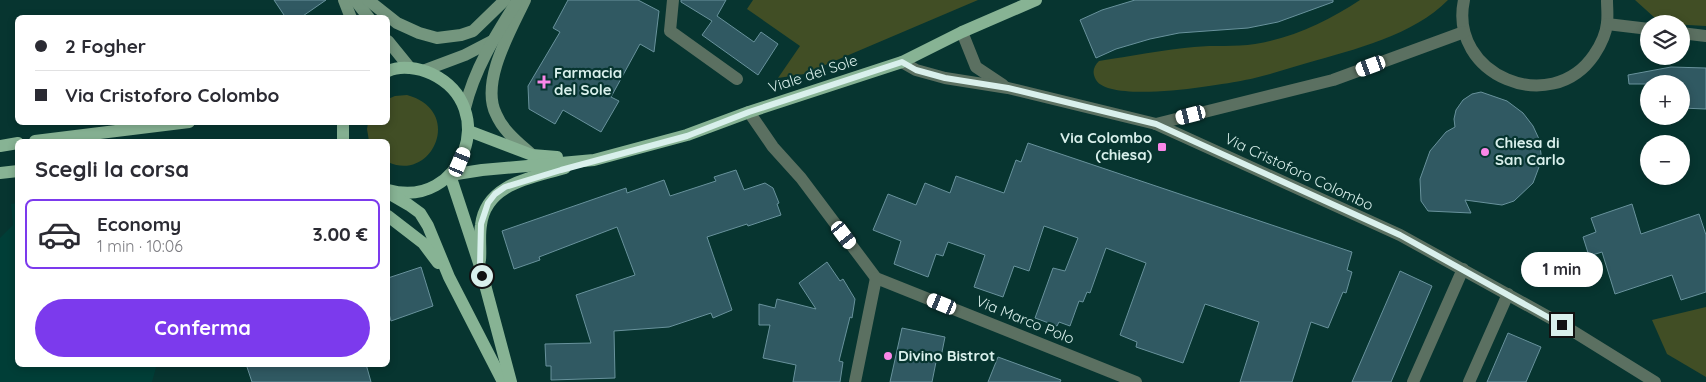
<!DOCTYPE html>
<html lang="it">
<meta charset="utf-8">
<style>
body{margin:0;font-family:Quicksand,sans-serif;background:#f2f2f3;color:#2b2b33;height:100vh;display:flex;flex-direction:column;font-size:19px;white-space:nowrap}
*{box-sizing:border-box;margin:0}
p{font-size:16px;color:#7c7c81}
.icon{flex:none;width:28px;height:28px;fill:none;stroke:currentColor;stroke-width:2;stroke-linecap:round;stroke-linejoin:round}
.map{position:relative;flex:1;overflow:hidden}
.panel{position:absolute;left:15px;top:139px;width:375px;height:228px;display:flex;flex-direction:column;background:#fff;border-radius:8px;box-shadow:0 2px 8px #0003}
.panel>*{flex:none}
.top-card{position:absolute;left:15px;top:15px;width:375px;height:110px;border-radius:8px;box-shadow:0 2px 8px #0003;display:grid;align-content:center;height:110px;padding:0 20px;background:#fff}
.controls{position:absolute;left:1640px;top:15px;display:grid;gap:10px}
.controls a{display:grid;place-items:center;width:50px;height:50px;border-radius:50%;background:#fff;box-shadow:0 2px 8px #0003;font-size:25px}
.end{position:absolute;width:22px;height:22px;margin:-11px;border:6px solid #d9f0ec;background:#111;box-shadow:0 0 0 2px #111}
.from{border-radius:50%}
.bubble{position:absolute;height:35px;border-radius:18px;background:#fff;box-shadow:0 2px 8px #0003;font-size:16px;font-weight:800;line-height:35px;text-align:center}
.car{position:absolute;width:15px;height:30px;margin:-15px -8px;border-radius:6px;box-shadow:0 0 4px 1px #0007;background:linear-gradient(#fff 24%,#345 0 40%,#fff 0 76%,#345 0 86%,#fff 0)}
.top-card b{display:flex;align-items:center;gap:18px;height:48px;font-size:19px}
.top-card b+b{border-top:1px solid #e1e1e2}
.top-card i{width:12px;height:12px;background:#2b2b33}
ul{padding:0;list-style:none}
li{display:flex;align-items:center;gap:15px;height:70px;margin:0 10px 8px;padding:0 10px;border:2px solid transparent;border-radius:8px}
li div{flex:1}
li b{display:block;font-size:19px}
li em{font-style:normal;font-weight:800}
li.active{border-color:#7c3aed}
li>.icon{width:45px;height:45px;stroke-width:1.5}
h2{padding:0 20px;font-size:22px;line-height:60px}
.primary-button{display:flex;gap:10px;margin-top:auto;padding:10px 20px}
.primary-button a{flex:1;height:58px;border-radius:30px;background:#7c3aed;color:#fff;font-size:20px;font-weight:800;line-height:58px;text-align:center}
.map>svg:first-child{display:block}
.built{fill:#003e37}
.green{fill:#414e25}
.building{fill:#305962;stroke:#68929c}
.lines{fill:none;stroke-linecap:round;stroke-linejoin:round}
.street{stroke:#5b7061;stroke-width:12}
.secondary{stroke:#74967e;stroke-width:12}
.primary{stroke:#87b394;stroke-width:12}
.route{stroke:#d9f0ec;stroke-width:6}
.poi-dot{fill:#fa87e8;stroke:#073530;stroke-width:2}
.labels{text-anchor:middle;stroke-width:4.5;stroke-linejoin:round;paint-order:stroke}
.poi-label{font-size:15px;font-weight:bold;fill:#d9f0ec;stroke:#073530;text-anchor:start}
.street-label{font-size:15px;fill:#d9f0ec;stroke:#073530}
</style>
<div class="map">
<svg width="1706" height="382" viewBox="0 0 1706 382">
<rect width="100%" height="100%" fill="#073530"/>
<polygon class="built" points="17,203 18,364 157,364 152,382 0,382 0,238 13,225 11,204"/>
<g class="green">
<polygon points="753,0 978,0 804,74 778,78 800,46 747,9"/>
<path d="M1360 0H1448C1414 35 1353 50 1307 63 1286 69 1266 76 1245 80 1220 85 1105 105 1095 78 1092 71 1094 66 1099 61 1131 56 1162 50 1194 47 1214 45 1235 47 1255 44 1293 38 1328 21 1360 0Z"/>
<polygon points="1635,0 1706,0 1706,26 1670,24 1655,18"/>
<path d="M407 95C465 111 432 183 388 162V141H369L367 129 368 123 388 122V99L395 96Z"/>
<polygon points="1706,307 1706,377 1667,354 1652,320"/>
</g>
<g class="building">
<polygon points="274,0 326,0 300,18 286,18"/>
<polygon points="568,0 638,0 659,11 654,52 640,44 611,97 619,101 601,132 563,110 555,124 529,109 528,86 560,32 553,28"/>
<polygon points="681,0 726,0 717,16 754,42 761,32 778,44 758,75 702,35 712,21 681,2"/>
<polygon points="1135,0 1333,0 1333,2 1278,22 1248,28 1179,33 1150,39 1116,49 1096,58 1080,20 1102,10"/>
<polygon points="1671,67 1706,68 1706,109 1681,108 1681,84 1629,84 1628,75"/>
<polygon points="1481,92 1507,101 1523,113 1533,126 1539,139 1541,154 1539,167 1533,183 1514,201 1502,205 1465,200 1471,213 1428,211 1421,201 1420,179 1430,151 1446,132 1455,127 1454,119 1456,110 1463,100 1472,94"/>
<polygon points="1028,143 1352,252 1347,270 1352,272 1346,293 1343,292 1328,328 1311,322 1292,382 1240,382 1259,322 1205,304 1183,363 1136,347 1137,342 1120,335 1146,263 1106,248 1090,293 1087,292 1083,302 1079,301 1070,326 1059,322 1057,326 1035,318 1053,268 1065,271 1078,238 1044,226 1029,271 1014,266 1003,297 974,287 985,255 948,242 943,256 936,254 928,277 894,264 901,241 873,230 888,194 916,205 925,183 950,193 956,176 1004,193 1016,160 1021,162"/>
<polygon points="736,170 744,190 765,183 773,188 779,203 777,204 781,215 748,226 747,224 707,237 732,310 713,318 711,313 669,327 614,331 615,378 551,380 551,366 546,366 545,344 591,343 576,295 635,275 617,227 539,257 540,260 514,269 502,231 626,188 627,193 664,180 670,196 716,181 714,177"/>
<polygon points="1632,204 1641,234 1699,214 1706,235 1706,292 1681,300 1672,275 1615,294 1602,252 1589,256 1583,237 1596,232 1591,218"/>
<polygon points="827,262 840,281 843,279 855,299 852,318 850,317 839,361 843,362 840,382 793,382 796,365 763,358 770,325 759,325 759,304 775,308 777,299 816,309 799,283"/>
<polygon points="421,267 433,306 391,321 388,310 388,278"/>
<polygon points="1400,271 1432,286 1391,382 1352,382"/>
<polygon points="902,328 945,337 940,362 936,362 932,382 890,382"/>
<polygon points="1508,333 1541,347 1526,382 1487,382"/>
<polygon points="998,357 1061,380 1060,382 988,382"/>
<polygon points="246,364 366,364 371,382 252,382"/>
</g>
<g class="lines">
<g class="street">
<polyline points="673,0 670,31 737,79"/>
<path d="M1464 0C1448 75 1551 118 1594 55 1600 46 1606 35 1607 23 1608 16 1607 7 1607 0"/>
<polyline points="1607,24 1649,29"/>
<polyline points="962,32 976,67 1003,85"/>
<polyline points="1681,33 1706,36"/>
<polyline points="902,62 916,70 945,78 1008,88 1156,124 1400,235 1563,325 1655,382"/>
<polyline points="749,112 773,147 801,178 876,278 1136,382"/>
<polyline points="1156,124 1333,80 1464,32"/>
<polyline points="855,382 876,278"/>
<polyline points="1413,382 1463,269"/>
<polyline points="1469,382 1508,294"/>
</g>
<g class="secondary">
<polyline points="344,0 351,18"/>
<polyline points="355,0 369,18"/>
<polyline points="368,0 397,23 419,33 437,38 461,35 473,31 505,0"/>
<path d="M525 0C511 30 480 82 496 114 503 131 519 143 532 155"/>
<polyline points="388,41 410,68"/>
<polyline points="425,70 465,55 492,41"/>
<path d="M465 108C474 70 495 36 516 3"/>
</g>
<g class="primary">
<path d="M388 71C401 65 419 68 432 74 501 107 462 211 388 190"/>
<polyline points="343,122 343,141"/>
<polyline points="469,131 532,155 557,157"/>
<polyline points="35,141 189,122"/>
<polyline points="0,146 18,143"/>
<polyline points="0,173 18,171"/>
<polyline points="390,194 409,205 420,213 428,226 449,277 503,382"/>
<polyline points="388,216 423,243 438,263"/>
<path d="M480 260C481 248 479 236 481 225 486 183 532 178 565 168"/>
<polyline points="511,382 480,266 450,175 482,170 594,160 687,135 749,112 902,62 962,32 1036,0"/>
</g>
</g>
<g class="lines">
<polyline class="route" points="482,276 480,266 481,224 488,203 495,194 505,187 561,170 687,136 749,112 902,62 916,70 945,78 1008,88 1156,124 1400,235 1562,325"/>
</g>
<g class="poi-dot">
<path d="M541.5 74.5h5v5h5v5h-5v5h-5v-5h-5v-5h5z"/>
<rect x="1157" y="142" width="10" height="10" rx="2.5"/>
<circle cx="1485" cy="152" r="5"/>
<circle cx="888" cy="356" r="5"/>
</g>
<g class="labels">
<g class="poi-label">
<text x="554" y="78">Farmacia<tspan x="554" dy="17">del Sole</tspan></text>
<text x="1152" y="143" text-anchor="end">Via Colombo<tspan x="1152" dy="17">(chiesa)</tspan></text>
<text x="1495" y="148">Chiesa di<tspan x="1495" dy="17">San Carlo</tspan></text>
<text x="898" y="361">Divino Bistrot</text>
</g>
<g class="street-label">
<text transform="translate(813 74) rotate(-18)" y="5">Viale del Sole</text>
<text transform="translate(1299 172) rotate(25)" y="5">Via Cristoforo Colombo</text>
<text transform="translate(1025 320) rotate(22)" y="5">Via Marco Polo</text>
</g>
</g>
</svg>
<div class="controls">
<a><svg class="icon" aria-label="layers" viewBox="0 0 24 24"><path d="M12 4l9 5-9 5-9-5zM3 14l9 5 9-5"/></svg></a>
<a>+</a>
<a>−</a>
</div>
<i class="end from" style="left:482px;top:276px"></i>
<i class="end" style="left:1562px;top:325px"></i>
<div class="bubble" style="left:1521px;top:252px;width:82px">1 min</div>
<i class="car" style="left:1371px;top:66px;rotate:250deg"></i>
<i class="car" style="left:1191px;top:115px;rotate:256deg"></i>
<i class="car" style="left:460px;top:162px;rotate:23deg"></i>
<i class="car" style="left:844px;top:235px;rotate:143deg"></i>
<i class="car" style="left:942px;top:304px;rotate:292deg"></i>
<div class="top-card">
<b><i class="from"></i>2 Fogher</b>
<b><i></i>Via Cristoforo Colombo</b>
</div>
<section class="panel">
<h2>Scegli la corsa</h2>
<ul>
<li class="active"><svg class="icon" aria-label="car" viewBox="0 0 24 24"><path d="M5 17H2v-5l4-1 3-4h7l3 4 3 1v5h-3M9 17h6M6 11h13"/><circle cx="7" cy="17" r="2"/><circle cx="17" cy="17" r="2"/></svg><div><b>Economy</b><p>1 min · 10:06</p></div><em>3.00 €</em></li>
</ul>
<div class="primary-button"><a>Conferma</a></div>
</section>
</div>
